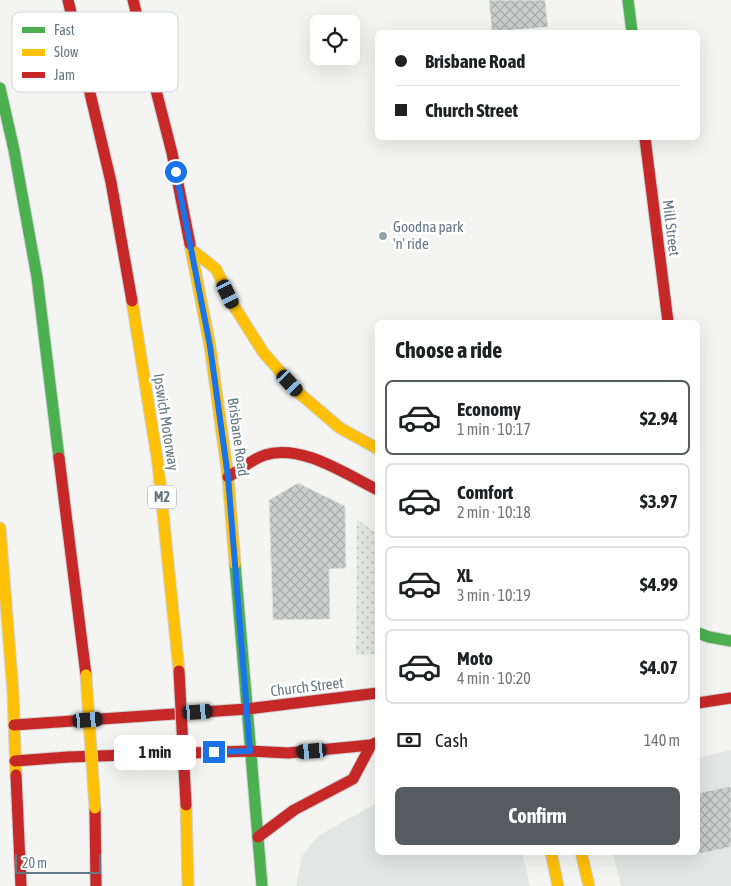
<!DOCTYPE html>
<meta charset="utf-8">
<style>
body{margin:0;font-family:"Asap Condensed",sans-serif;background:#f2f2f2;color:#202124;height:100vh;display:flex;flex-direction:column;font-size:19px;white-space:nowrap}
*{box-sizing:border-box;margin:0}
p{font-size:16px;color:#757577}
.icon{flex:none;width:28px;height:28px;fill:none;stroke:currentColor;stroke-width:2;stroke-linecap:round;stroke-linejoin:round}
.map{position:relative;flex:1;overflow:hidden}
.panel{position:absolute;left:375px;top:320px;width:325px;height:535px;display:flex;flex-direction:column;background:#fff;border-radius:8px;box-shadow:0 5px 20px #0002}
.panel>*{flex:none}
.banner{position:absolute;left:375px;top:30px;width:325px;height:110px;border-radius:8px;box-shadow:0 5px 20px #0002;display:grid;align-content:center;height:110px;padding:0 20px;background:#fff}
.buttons{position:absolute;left:310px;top:15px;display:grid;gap:10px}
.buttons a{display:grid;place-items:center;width:50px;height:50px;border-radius:8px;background:#fff;box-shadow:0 5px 20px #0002;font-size:25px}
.scale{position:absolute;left:15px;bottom:12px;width:86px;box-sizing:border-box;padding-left:5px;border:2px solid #647882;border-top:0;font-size:14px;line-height:18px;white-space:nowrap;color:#647882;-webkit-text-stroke:4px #fff;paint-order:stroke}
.end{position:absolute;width:22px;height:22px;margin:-11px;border:6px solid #1a73e8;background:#fff;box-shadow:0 0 0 2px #fff}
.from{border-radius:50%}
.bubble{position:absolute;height:35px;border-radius:8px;background:#fff;box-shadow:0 5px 20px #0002;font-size:16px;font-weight:700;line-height:35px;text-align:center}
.car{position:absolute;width:15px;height:30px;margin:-15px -8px;border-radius:6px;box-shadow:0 0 4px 1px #0007;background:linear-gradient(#222 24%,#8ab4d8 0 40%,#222 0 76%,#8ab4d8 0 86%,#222 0)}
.banner b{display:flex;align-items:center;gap:18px;height:48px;font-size:19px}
.banner b+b{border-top:1px solid #e0e0e0}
.banner i{width:12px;height:12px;background:#202124}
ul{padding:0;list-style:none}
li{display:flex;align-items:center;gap:15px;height:75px;margin:0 10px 8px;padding:0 10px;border:2px solid #e0e0e0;border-radius:8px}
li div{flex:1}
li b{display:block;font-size:19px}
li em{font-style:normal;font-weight:700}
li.active{border-color:#555c60}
li>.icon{width:45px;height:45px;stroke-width:1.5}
h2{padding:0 20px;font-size:22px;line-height:60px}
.pay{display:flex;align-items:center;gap:12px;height:55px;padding:0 20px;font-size:19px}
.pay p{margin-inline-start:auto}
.action{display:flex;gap:10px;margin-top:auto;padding:10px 20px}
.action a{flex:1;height:58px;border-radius:8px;background:#555c60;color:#fff;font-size:20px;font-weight:700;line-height:58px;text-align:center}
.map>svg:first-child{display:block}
.built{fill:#e4e5e5}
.park{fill:url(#park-dots)}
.building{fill:url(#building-cross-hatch);stroke:#e3e3e2}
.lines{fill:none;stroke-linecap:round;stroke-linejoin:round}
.fast-casing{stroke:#d0d2d2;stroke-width:13}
.slow-casing{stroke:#d0d2d2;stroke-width:13}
.jam-casing{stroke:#d0d2d2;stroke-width:13}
.fast{stroke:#4caf50;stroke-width:11}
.slow{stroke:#ffc107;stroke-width:11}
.jam{stroke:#c62828;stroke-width:11}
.slow-bridge-casing{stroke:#d0d1d1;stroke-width:13;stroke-linecap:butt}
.jam-bridge-casing{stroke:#d0d1d1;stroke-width:13;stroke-linecap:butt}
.slow-bridge{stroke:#ffc107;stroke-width:11}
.jam-bridge{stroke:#c62828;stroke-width:11}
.route{stroke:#1a73e8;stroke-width:6}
.poi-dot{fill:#96a3a9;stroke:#fff;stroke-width:2}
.labels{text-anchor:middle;stroke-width:5;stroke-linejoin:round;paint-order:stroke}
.shield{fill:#fff;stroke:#92a0a8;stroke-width:1}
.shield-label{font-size:14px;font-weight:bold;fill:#647882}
.poi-label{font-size:15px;fill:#647882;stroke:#fff;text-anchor:start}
.street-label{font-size:15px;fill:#647882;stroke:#fff}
.key{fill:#fff;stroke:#d0d6da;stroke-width:1}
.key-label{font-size:14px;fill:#647882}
</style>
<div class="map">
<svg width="731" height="886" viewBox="0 0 731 886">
<defs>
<pattern id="park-dots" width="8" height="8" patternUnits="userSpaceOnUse" patternTransform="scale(1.25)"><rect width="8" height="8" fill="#e3e6df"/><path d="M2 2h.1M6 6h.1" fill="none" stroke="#bcbfba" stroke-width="1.8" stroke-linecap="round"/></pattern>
<pattern id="building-cross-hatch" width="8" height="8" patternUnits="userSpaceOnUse" patternTransform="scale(1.25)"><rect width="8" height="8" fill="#cccecd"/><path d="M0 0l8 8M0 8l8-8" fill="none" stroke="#a9acac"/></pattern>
</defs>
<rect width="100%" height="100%" fill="#f4f4f2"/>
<g class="built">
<polygon points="731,750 731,886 621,886 613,853 698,852 698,758"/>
<polygon points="377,803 378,852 522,853 530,886 296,886 302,856 318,836"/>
</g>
<polygon class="park" points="357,519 377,534 378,654 356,655"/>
<g class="building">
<polygon points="489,0 545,0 548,27 492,32"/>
<polygon points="298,483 345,506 346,568 329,569 330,619 273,620 269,500"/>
<polygon points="731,786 731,847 698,854 698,793"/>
</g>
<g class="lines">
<defs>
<g id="fast">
<polyline points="628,0 632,32"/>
<polyline points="0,88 14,150 37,277 59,458"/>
<polyline points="235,564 262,886"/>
<polyline points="698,633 709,637 731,641"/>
</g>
<g id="slow">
<polyline points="190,244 210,346 228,477 235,564"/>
<polyline points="192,250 216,269 234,306 263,352 299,393 340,428 378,449"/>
<polyline points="132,301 158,464 179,671"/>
<polyline points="0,528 13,692 16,775"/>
<polyline points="186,805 188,886"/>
<polyline points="551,852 558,886"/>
<polyline points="581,852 589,886"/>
</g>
<g id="jam">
<polyline points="68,0 111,182 132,301"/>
<polyline points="133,0 172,153 190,244"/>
<polyline points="645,138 668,322"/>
<polyline points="59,458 86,675"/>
<path d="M228 477C240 470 252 459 265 455 301 443 347 475 378 490"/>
<polyline points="698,703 731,698"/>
<polyline points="14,725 247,709 378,693"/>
<polyline points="15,761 68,757 250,751 288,753 371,745 378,742"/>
<polyline points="16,775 21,886"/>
<polyline points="95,808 96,886"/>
<polyline points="258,837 294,810 353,779 371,745"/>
</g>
</defs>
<use href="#fast" class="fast-casing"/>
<use href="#slow" class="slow-casing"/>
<use href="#jam" class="jam-casing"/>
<use href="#fast" class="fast"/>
<use href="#slow" class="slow"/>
<use href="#jam" class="jam"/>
<defs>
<polyline id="slow-bridge" points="86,675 95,808"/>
<polyline id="jam-bridge" points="179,671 186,805"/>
</defs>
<use href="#slow-bridge" class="slow-bridge-casing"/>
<use href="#jam-bridge" class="jam-bridge-casing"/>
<use href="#slow-bridge" class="slow-bridge"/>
<use href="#jam-bridge" class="jam-bridge"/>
</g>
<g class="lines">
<polyline class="route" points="176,172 210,346 228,477 250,751 214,752"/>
</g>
<circle class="poi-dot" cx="383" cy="236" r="5"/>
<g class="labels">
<rect class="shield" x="148" y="485.5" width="28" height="23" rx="4"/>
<g class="shield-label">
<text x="162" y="502">M2</text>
</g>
<g class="poi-label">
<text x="393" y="232">Goodna park<tspan x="393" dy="17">'n' ride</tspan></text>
</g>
<g class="street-label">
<text transform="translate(671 228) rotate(83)" y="5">Mill Street</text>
<text transform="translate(166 422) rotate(81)" y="5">Ipswich Motorway</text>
<text transform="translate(238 437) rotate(82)" y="5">Brisbane Road</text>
<text transform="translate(307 687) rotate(-7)" y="5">Church Street</text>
</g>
</g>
<rect x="12" y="12" width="166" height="80" rx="8" class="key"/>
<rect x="22" y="27" width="23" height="6" fill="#4caf50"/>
<rect x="22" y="49" width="23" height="7" fill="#ffc107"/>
<rect x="22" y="72" width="23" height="6" fill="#c62828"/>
<g class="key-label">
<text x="54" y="35">Fast</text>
<text x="54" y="57">Slow</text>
<text x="54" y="80">Jam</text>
</g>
</svg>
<div class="buttons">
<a><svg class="icon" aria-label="locate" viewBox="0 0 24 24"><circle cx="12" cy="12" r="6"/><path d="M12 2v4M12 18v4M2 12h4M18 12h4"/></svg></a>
</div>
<div class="scale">20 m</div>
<i class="end from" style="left:176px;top:172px"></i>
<i class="end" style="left:214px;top:752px"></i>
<div class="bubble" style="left:114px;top:735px;width:82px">1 min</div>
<i class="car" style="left:228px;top:294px;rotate:154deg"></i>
<i class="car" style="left:290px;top:383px;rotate:137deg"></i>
<i class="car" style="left:198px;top:712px;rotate:86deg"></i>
<i class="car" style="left:88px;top:720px;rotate:86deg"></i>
<i class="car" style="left:312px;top:751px;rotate:265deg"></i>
<div class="banner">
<b><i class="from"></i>Brisbane Road</b>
<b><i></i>Church Street</b>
</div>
<section class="panel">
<h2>Choose a ride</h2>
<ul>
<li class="active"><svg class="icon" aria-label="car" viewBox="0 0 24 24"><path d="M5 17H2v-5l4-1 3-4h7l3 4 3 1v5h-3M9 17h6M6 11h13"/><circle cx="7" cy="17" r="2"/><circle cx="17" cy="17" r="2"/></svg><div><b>Economy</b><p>1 min · 10:17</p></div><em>$2.94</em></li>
<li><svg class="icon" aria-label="car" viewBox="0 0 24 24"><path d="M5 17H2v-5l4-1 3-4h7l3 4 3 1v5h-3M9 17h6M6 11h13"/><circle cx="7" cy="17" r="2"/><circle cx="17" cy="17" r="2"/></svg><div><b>Comfort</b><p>2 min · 10:18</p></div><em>$3.97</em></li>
<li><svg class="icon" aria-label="car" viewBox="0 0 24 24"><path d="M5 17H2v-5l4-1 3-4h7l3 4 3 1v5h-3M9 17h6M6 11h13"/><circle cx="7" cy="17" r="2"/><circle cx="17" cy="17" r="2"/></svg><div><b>XL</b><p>3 min · 10:19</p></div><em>$4.99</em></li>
<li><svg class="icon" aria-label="car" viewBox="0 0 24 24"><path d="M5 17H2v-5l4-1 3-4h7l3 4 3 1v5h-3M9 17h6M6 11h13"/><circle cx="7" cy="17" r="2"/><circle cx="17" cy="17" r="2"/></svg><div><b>Moto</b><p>4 min · 10:20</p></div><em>$4.07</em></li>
</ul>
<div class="pay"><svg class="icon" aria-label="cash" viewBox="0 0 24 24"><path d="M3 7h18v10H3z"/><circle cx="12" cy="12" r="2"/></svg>Cash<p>140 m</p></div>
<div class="action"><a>Confirm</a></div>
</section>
</div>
